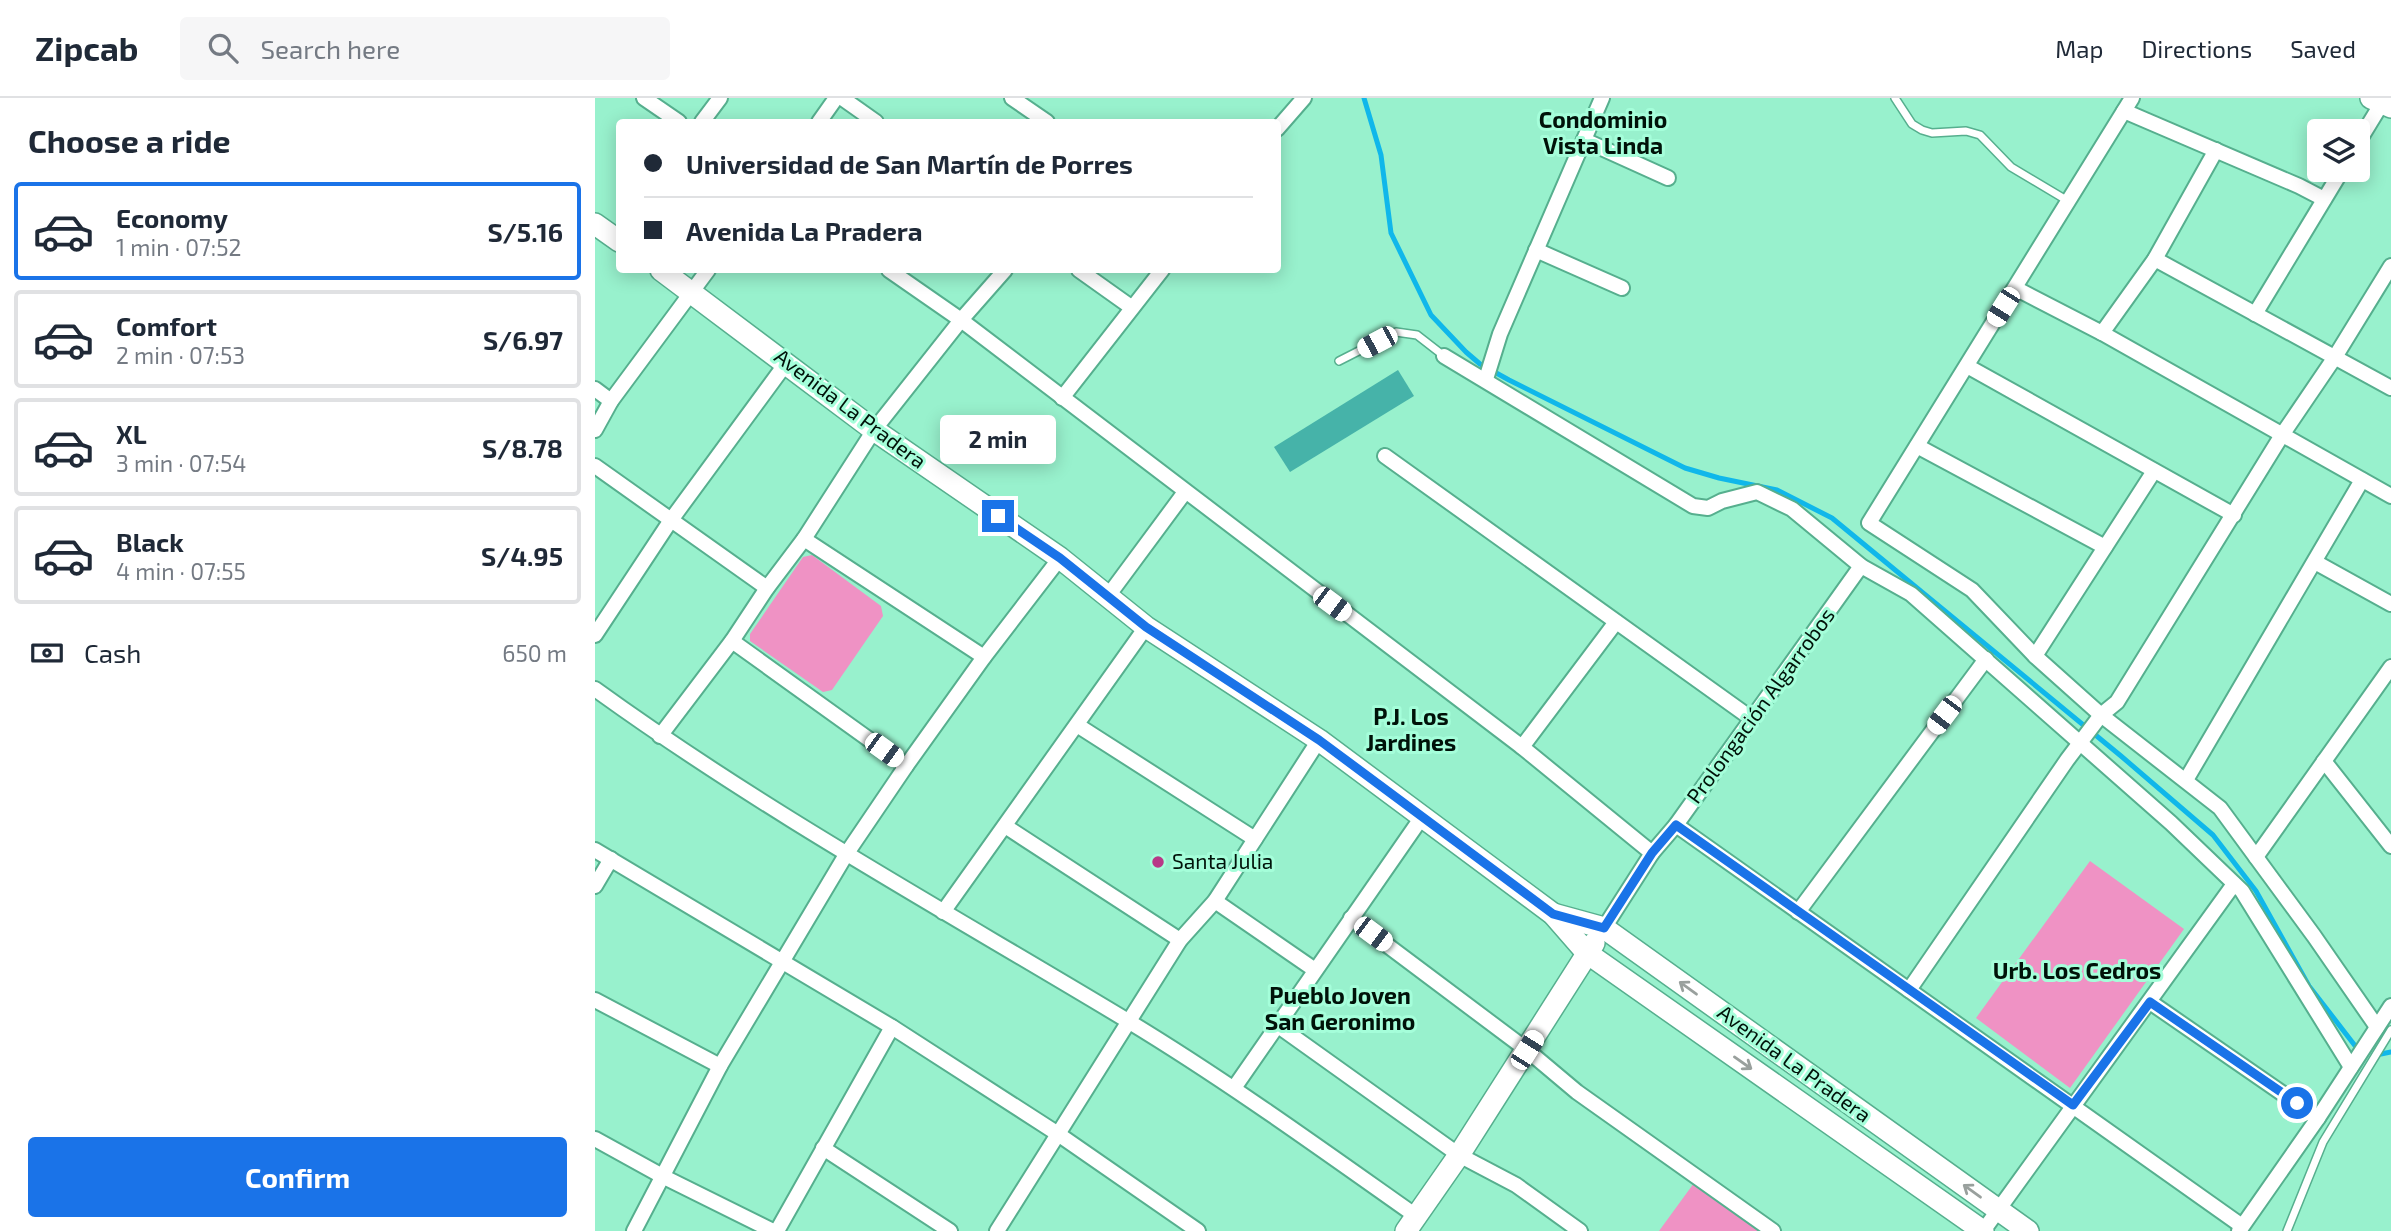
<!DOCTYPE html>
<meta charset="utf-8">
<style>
body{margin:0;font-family:"Exo 2",sans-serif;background:#f6f6f7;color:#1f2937;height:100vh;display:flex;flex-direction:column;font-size:26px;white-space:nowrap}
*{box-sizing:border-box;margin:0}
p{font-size:23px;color:#747a83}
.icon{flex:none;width:38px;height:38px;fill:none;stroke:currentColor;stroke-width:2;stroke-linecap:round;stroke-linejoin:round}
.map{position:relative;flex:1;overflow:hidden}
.details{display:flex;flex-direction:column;background:#fff;width:595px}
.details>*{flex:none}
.top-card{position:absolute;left:21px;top:21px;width:665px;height:154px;border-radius:7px;box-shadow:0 4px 18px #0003;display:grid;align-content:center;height:154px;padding:0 28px;background:#fff}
.controls{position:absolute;left:1712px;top:21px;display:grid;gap:14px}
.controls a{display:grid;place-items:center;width:63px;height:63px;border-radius:7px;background:#fff;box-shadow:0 4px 18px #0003;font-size:35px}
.end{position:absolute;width:32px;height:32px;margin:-16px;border:9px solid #1a73e8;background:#fff;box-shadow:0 0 0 4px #fff}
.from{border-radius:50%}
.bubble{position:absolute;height:49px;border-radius:7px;background:#fff;box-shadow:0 4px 18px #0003;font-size:23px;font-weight:700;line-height:49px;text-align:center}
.car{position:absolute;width:21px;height:42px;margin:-21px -10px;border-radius:9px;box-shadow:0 0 5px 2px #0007;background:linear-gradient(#fff 24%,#345 0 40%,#fff 0 76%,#345 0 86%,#fff 0)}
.top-card b{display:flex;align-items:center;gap:24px;height:66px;font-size:26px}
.top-card b+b{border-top:2px solid #e0e1e3}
.top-card i{width:18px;height:18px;background:#1f2937}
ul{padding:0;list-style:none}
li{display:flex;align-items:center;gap:21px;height:98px;margin:0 14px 10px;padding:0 14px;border:4px solid #e0e1e3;border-radius:7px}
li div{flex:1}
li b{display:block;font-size:26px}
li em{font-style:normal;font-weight:700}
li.current{border-color:#1a73e8}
li>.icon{width:63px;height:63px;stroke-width:1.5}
h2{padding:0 28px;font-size:32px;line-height:84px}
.pay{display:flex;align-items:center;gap:18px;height:77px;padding:0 28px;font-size:26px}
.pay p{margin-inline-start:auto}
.action{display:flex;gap:14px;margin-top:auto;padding:14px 28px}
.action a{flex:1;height:80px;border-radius:7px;background:#1a73e8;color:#fff;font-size:28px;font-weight:700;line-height:80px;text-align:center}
header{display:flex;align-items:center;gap:42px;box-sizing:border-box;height:98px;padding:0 35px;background:#fff;border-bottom:2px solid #e0e1e3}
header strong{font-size:33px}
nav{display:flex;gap:38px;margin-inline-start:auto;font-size:24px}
.search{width:490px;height:63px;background:#f6f6f7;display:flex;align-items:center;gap:18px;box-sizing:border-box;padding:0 24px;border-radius:7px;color:#747a83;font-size:26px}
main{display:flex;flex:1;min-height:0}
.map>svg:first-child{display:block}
.green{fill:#ef92c4}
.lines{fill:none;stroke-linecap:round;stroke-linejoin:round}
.stream{stroke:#10b7ea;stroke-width:5}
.building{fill:#46b3a9}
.lane-casing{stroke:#56af8e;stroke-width:10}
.street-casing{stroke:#56af8e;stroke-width:18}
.secondary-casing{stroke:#56af8e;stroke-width:24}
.lane{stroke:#fff;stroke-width:7}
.street{stroke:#fff;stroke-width:14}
.secondary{stroke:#fff;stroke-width:21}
.oneway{stroke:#99a09d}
.route{stroke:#1a73e8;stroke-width:9}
.poi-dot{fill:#b83987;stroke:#a5feda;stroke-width:2.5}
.labels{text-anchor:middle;stroke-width:6;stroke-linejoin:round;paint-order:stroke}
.street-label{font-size:21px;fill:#001209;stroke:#a5feda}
.poi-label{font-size:21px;fill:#001209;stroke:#a5feda;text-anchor:start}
.neighbourhood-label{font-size:23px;font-weight:bold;fill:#001209;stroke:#a5feda}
</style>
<header>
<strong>Zipcab</strong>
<div class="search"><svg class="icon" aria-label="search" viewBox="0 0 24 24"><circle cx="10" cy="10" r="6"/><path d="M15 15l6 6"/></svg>Search here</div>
<nav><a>Map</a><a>Directions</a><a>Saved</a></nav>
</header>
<main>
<section class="details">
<h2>Choose a ride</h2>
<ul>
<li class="current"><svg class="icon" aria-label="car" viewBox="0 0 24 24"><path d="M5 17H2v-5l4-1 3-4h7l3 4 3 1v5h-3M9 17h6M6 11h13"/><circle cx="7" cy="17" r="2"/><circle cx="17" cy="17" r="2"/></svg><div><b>Economy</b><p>1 min · 07:52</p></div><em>S/5.16</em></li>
<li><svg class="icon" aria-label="car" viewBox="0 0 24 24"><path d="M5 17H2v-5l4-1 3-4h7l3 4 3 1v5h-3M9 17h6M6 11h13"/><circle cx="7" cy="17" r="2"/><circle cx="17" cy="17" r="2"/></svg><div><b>Comfort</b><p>2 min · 07:53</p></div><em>S/6.97</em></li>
<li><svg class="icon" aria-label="car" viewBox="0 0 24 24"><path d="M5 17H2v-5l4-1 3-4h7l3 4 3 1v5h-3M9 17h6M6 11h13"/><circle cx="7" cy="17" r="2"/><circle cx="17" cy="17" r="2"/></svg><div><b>XL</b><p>3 min · 07:54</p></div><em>S/8.78</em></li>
<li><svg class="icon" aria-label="car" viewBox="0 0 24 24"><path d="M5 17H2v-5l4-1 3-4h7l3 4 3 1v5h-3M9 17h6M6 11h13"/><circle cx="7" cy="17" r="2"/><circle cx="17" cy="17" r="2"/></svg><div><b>Black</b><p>4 min · 07:55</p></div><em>S/4.95</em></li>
</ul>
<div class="pay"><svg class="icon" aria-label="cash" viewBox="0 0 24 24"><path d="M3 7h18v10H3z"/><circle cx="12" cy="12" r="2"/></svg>Cash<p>650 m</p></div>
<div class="action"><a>Confirm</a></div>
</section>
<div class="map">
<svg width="1796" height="1133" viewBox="0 0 1796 1133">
<rect width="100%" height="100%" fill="#98f1cd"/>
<g class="green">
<polygon points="217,457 286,508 288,518 237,592 228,594 155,543 155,536 208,459"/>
<polygon points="1495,763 1589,831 1475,990 1381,920"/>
<polygon points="1099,1085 1166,1133 1064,1133"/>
</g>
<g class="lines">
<g class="stream">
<polyline points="769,0 786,57 796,135 836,217 871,254 885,266 914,282 1090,370 1124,380 1182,392 1237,420 1526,658 1618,737 1661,793 1714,888 1761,949"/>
<polyline points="1786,956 1796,954"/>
</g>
</g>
<polygon class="building" points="803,272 819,298 695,374 679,349"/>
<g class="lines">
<defs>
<g id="lane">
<polyline points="1300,0 1317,26 1327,32 1337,35 1371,33 1385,37 1416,69 1473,103"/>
<polyline points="744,263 801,234 822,237 849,258"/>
<polyline points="1692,1133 1728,1044 1796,932"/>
</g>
<g id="street">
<polyline points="49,0 84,24"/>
<polyline points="247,0 281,24"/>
<polyline points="417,0 452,24"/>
<polyline points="1537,0 1274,425 1377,492 1440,558 1506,617 1625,710 1719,838 1782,929"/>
<polyline points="1529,13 1704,88 1729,101"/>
<polyline points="107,24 125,0"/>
<polyline points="224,24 241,0"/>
<polyline points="682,31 709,0"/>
<polyline points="989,42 1073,80"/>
<polyline points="1762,46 1787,5"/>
<polyline points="941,152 1027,190"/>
<polyline points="1560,161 1796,290"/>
<polyline points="294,172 366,222 927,649 1057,755"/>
<polyline points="484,172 536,209"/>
<polyline points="1420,190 1507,235 1796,398"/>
<polyline points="1660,216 1747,72"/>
<polyline points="1507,235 1560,161 1621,52"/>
<polyline points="849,258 1098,408 1113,410 1127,403 1162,394 1197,411 1266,468 1316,496 1576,725 1647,793 1756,969"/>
<polyline points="1372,268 1639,417"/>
<polyline points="891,281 905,236 1007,0"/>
<polyline points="0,291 16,303"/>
<polyline points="467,300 567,172"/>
<polyline points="0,332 16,303 113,172"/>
<polyline points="1322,348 1510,449"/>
<polyline points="790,358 1157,621"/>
<polyline points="0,368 172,490"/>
<polyline points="209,441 389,559"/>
<polyline points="1720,464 1796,506"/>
<polyline points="513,498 590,394"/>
<polyline points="0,537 76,422 192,264"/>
<polyline points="137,543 311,668"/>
<polyline points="1440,558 1559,373"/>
<path d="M0 591C170 714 354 815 533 923 632 983 726 1051 821 1118"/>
<polyline points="482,627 660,741"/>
<polyline points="65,638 137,543 172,490 209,441 279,332 366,222 410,172"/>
<polyline points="927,649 1021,524"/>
<polyline points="1729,663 1796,748"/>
<polyline points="1591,682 1767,382"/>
<polyline points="1081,727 1647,1128"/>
<polyline points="410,728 585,842"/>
<polyline points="0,752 297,929 463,1036 603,1133"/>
<polyline points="1661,759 1796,569"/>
<polyline points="0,788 16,761"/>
<polyline points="620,803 720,872"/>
<polyline points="348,814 551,529"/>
<polyline points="1203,814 1391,561"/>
<polyline points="756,820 932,952 982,994 1178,1133"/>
<polyline points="1009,830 1057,755 1081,727 1266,468"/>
<polyline points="1314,892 1472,662 1506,617 1522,604 1687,337 1740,259 1796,168"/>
<polyline points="0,902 125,968"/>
<polyline points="1555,904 1723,1020"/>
<polyline points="682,927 864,1057 921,1087 985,1133"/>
<polyline points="639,990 827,719"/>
<polyline points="0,1041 69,1079 178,1133"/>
<polyline points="228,1050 355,1133"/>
<polyline points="39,1133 125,968 252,755 311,668 389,559 465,460"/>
<polyline points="182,1133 297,929"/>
<polyline points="402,1133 585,842 620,803 724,642"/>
<polyline points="1388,1133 1639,786"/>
<polyline points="1644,1133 1723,1020 1796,908"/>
</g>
<g id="secondary">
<polyline points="1776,0 1796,9"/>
<polyline points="0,126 24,143"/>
<polyline points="66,172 279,332 465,460 551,529 724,642 958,816 992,855 1388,1133"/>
<polyline points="958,816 1009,830 1433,1133"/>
<polyline points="811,1133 864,1057 999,845"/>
</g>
</defs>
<use href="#lane" class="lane-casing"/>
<use href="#street" class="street-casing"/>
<use href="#secondary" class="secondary-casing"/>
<use href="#lane" class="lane"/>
<use href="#street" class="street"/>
<use href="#secondary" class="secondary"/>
</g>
<defs><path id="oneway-shaft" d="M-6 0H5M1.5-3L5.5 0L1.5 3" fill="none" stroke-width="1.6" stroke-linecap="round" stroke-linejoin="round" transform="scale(1.75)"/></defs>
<g class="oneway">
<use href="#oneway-shaft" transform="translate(1093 890) rotate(-144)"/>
<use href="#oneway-shaft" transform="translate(1148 965) rotate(35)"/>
<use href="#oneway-shaft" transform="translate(1377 1093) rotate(-144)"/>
</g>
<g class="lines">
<polyline class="route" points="403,418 465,460 551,529 724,642 958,816 1009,830 1057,755 1081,727 1478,1007 1555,904 1702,1005"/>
</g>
<circle class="poi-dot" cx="563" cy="764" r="7"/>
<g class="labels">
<g class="street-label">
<text transform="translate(255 311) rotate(37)" y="7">Avenida La Pradera</text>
<text transform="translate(1166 608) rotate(-54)" y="7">Prolongación Algarrobos</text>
<text transform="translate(1199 966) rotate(36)" y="7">Avenida La Pradera</text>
</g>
<g class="poi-label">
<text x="577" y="771">Santa Julia</text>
</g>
<g class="neighbourhood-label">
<text x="1008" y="30">Condominio<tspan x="1008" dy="26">Vista Linda</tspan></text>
<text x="816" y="627">P.J. Los<tspan x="816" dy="26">Jardines</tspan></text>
<text x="1482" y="881">Urb. Los Cedros</text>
<text x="745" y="906">Pueblo Joven<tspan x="745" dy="26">San Geronimo</tspan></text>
</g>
</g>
</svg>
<div class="controls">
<a><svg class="icon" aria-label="layers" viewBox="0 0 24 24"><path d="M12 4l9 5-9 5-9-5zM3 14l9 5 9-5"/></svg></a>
</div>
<i class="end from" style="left:1702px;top:1005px"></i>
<i class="end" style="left:403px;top:418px"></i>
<div class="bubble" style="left:345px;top:317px;width:116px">2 min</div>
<i class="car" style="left:1408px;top:209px;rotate:212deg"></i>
<i class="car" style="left:782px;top:244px;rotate:242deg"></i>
<i class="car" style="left:737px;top:506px;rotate:127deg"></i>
<i class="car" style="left:1349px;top:617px;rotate:217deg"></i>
<i class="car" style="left:289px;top:652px;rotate:126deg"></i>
<i class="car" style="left:778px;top:836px;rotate:127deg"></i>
<i class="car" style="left:932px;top:952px;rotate:32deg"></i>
<div class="top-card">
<b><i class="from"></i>Universidad de San Martín de Porres</b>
<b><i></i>Avenida La Pradera</b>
</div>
</div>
</main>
